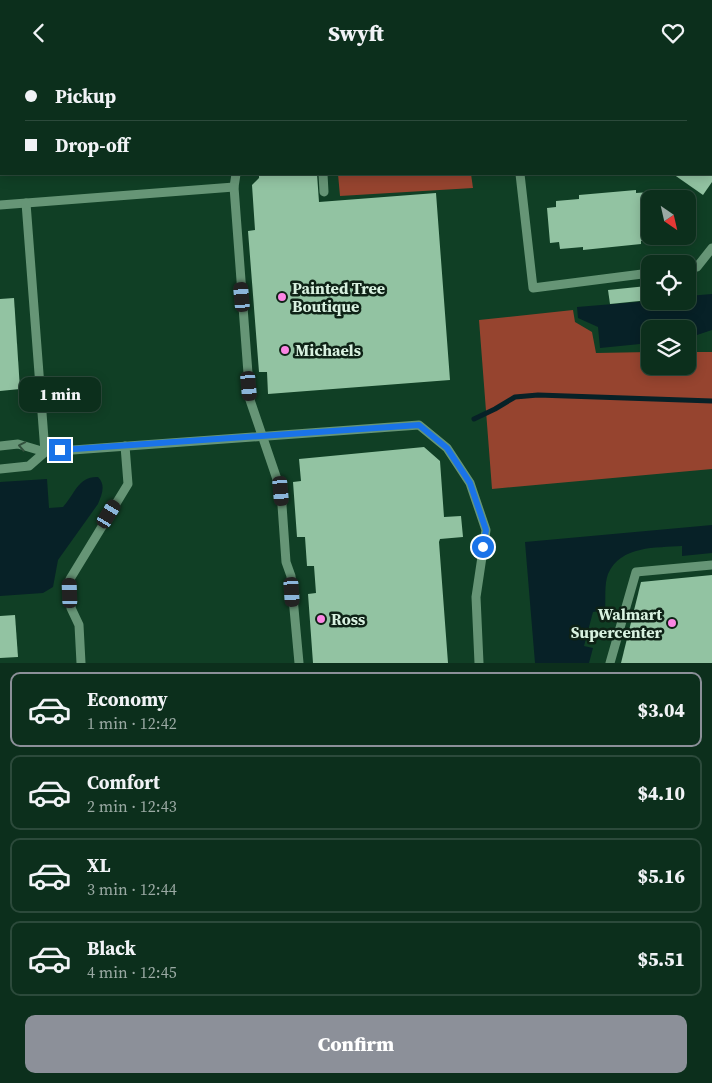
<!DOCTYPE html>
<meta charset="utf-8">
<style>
body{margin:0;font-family:"Source Serif 4",serif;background:#153725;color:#f1f3f6;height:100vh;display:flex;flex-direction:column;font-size:19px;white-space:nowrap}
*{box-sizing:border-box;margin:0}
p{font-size:16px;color:#9aa9a3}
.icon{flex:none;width:28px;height:28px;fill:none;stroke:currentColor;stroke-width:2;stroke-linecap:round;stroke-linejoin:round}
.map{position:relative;height:598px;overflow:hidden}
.sheet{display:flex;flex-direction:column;background:#0c2f1c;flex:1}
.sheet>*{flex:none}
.guide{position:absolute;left:0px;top:0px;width:712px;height:110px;box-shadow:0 2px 12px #0003,0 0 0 1px #2c4a3b;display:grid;align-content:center;height:110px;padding:0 25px;background:#0c2f1c}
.needle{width:32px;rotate:146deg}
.tools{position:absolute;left:641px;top:125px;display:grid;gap:10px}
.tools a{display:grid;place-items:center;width:55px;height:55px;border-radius:10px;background:#0c2f1c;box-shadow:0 2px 12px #0003,0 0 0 1px #2c4a3b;font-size:25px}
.end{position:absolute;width:22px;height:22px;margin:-11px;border:6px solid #1a73e8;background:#fff;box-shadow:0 0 0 2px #fff}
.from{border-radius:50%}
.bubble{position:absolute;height:35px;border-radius:10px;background:#0c2f1c;box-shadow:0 2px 12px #0003,0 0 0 1px #2c4a3b;font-size:16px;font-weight:800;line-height:35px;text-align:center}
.car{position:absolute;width:15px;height:30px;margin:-15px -8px;border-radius:6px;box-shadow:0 0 4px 1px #0007;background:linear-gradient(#222 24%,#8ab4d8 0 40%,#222 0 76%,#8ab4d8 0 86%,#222 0)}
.guide b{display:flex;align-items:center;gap:18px;height:48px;font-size:19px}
.guide b+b{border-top:1px solid #2c4a3b}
.guide i{width:12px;height:12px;background:#f1f3f6}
ul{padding:9px 0 0;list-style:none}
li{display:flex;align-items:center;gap:15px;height:75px;margin:0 10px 8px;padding:0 15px;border:2px solid #2c4a3b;border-radius:10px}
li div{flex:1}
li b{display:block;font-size:19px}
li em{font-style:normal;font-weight:800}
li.active{border-color:#8c9099}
li>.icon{width:45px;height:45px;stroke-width:1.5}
.button{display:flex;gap:10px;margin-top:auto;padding:10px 25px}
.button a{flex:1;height:58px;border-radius:10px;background:#8c9099;color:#fff;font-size:20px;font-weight:800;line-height:58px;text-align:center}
header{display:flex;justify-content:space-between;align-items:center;height:65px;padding:0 25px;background:#0c2f1c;font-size:22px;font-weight:800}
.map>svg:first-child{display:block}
.green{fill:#96442f}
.water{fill:#072127}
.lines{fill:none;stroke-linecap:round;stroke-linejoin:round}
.stream{stroke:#072127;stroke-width:5}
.building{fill:#92c3a2}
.service{stroke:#669576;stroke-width:9}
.oneway{stroke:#31503c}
.route{stroke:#1a73e8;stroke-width:6}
.poi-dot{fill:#fb86e4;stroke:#0e2216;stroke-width:2}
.labels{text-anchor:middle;stroke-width:5;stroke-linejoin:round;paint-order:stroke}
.poi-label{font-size:16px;font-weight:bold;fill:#d8f1e0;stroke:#0e2216;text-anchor:start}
</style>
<header><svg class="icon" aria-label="back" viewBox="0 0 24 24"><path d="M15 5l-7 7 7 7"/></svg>Swyft<svg class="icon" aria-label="heart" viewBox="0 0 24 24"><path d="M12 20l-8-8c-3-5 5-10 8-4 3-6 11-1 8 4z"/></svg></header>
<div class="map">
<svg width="712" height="598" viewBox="0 0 712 598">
<rect width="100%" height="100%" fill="#103f25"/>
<g class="green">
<polygon points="338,109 471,109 473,123 340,131"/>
<polygon points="573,245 575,257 592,267 596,288 650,287 650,301 688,301 688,287 712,287 712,404 492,424 479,255"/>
</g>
<g class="water">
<polygon points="362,0 455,0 456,1 362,1"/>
<polygon points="712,229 712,265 688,273 688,264 650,264 650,278 600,283 598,262 578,253 577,242 650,236 688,236 688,231"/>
<path d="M98 412C106 420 102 429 98 439L58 495 53 522 43 528 0 531V417L47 414 49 443 63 442C75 429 78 411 98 412Z"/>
<path d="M712 460V488L682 491V481C656 483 621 480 608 509 604 520 606 534 605 545L593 547 584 581 593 583 589 598H535L525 477Z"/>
</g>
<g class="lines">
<polyline class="stream" points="474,354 495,344 515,332 538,330 712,336"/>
</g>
<g class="building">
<polygon points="259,109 317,109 319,137 436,128 450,315 268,329 267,307 259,307 248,166 255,165 252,120 259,113"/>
<polygon points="673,109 712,109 712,117 703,130"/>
<polygon points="636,125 636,128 650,127 650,175 641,176 641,179 583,185 583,182 560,184 559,177 550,178 547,143 556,142 556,136 579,134 579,130"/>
<polygon points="647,221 649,235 610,239 608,225"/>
<polygon points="14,233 20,324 0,326 0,234"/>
<polygon points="424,382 440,396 444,452 461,451 463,472 440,474 439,477 448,598 313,598 308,529 316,528 314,501 307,501 305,472 297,472 293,417 301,416 299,394"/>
<polygon points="712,510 712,598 621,598 641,517"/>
<polygon points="15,550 18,592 0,593 0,551"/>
</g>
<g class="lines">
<g class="service">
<polyline points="232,0 232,1"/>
<polyline points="313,0 314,1"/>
<polyline points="526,1 527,0"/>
<polyline points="236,109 234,122 250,335 281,426 286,497 291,511 299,598"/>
<polyline points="323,109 324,127"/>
<polyline points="520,109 533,223 650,208"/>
<polyline points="0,140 234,122"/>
<polyline points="688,203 697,202 712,183"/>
<polyline points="0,381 18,379 45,387 419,360 447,383 470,418 486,465 476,532 479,598"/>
<polyline points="0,404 29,401 45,387 26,138"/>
<polyline points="81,598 79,560 71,543 70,514 128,419 125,381"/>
<polyline points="610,598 636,507 712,500"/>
</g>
</g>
<defs><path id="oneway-chevron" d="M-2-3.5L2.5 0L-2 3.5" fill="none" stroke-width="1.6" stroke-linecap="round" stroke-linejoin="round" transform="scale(1.25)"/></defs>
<use class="oneway" href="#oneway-chevron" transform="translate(22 381) rotate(-169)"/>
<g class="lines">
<polyline class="route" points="60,385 419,360 447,383 470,418 486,465 483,482"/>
</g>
<g class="poi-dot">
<circle cx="282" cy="232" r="5"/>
<circle cx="285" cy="285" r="5"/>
<circle cx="321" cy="554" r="5"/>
<circle cx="672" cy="558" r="5"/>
</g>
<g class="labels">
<g class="poi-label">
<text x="292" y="229">Painted Tree<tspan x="292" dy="18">Boutique</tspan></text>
<text x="295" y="291">Michaels</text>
<text x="662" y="555" text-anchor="end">Walmart<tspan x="662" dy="18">Supercenter</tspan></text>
<text x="331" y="560">Ross</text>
</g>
</g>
</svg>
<div class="tools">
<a><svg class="needle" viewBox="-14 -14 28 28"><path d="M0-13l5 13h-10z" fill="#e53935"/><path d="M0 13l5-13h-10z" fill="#9aa9a3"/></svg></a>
<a><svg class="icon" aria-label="locate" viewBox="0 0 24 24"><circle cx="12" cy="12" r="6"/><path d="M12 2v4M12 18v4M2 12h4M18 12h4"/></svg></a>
<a><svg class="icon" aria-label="layers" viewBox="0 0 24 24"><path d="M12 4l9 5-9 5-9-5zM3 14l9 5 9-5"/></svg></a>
</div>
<i class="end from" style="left:483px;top:482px"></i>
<i class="end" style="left:60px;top:385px"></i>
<div class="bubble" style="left:19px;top:312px;width:82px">1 min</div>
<i class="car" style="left:242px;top:232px;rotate:355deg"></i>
<i class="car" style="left:249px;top:321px;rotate:175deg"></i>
<i class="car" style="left:281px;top:426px;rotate:175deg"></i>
<i class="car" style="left:109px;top:449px;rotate:31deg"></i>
<i class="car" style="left:292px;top:527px;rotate:176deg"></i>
<i class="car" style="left:70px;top:528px;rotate:358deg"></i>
<div class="guide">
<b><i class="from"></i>Pickup</b>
<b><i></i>Drop-off</b>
</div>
</div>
<section class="sheet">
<ul>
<li class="active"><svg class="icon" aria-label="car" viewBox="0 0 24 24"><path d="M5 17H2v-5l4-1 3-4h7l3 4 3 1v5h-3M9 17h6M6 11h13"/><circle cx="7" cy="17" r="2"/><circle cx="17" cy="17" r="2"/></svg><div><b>Economy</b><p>1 min · 12:42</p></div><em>$3.04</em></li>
<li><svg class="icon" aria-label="car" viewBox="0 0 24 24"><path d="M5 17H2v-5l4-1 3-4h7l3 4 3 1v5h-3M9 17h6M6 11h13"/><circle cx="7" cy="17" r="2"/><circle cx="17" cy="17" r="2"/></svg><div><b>Comfort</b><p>2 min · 12:43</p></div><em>$4.10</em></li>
<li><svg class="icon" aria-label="car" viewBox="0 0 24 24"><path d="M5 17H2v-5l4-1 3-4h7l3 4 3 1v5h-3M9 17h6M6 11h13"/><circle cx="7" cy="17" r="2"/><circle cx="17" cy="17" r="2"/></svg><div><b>XL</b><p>3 min · 12:44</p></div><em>$5.16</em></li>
<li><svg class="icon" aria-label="car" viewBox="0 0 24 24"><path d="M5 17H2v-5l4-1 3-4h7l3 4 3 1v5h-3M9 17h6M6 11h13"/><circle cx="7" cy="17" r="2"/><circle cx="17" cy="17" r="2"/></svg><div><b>Black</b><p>4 min · 12:45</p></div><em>$5.51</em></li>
</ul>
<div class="button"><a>Confirm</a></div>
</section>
